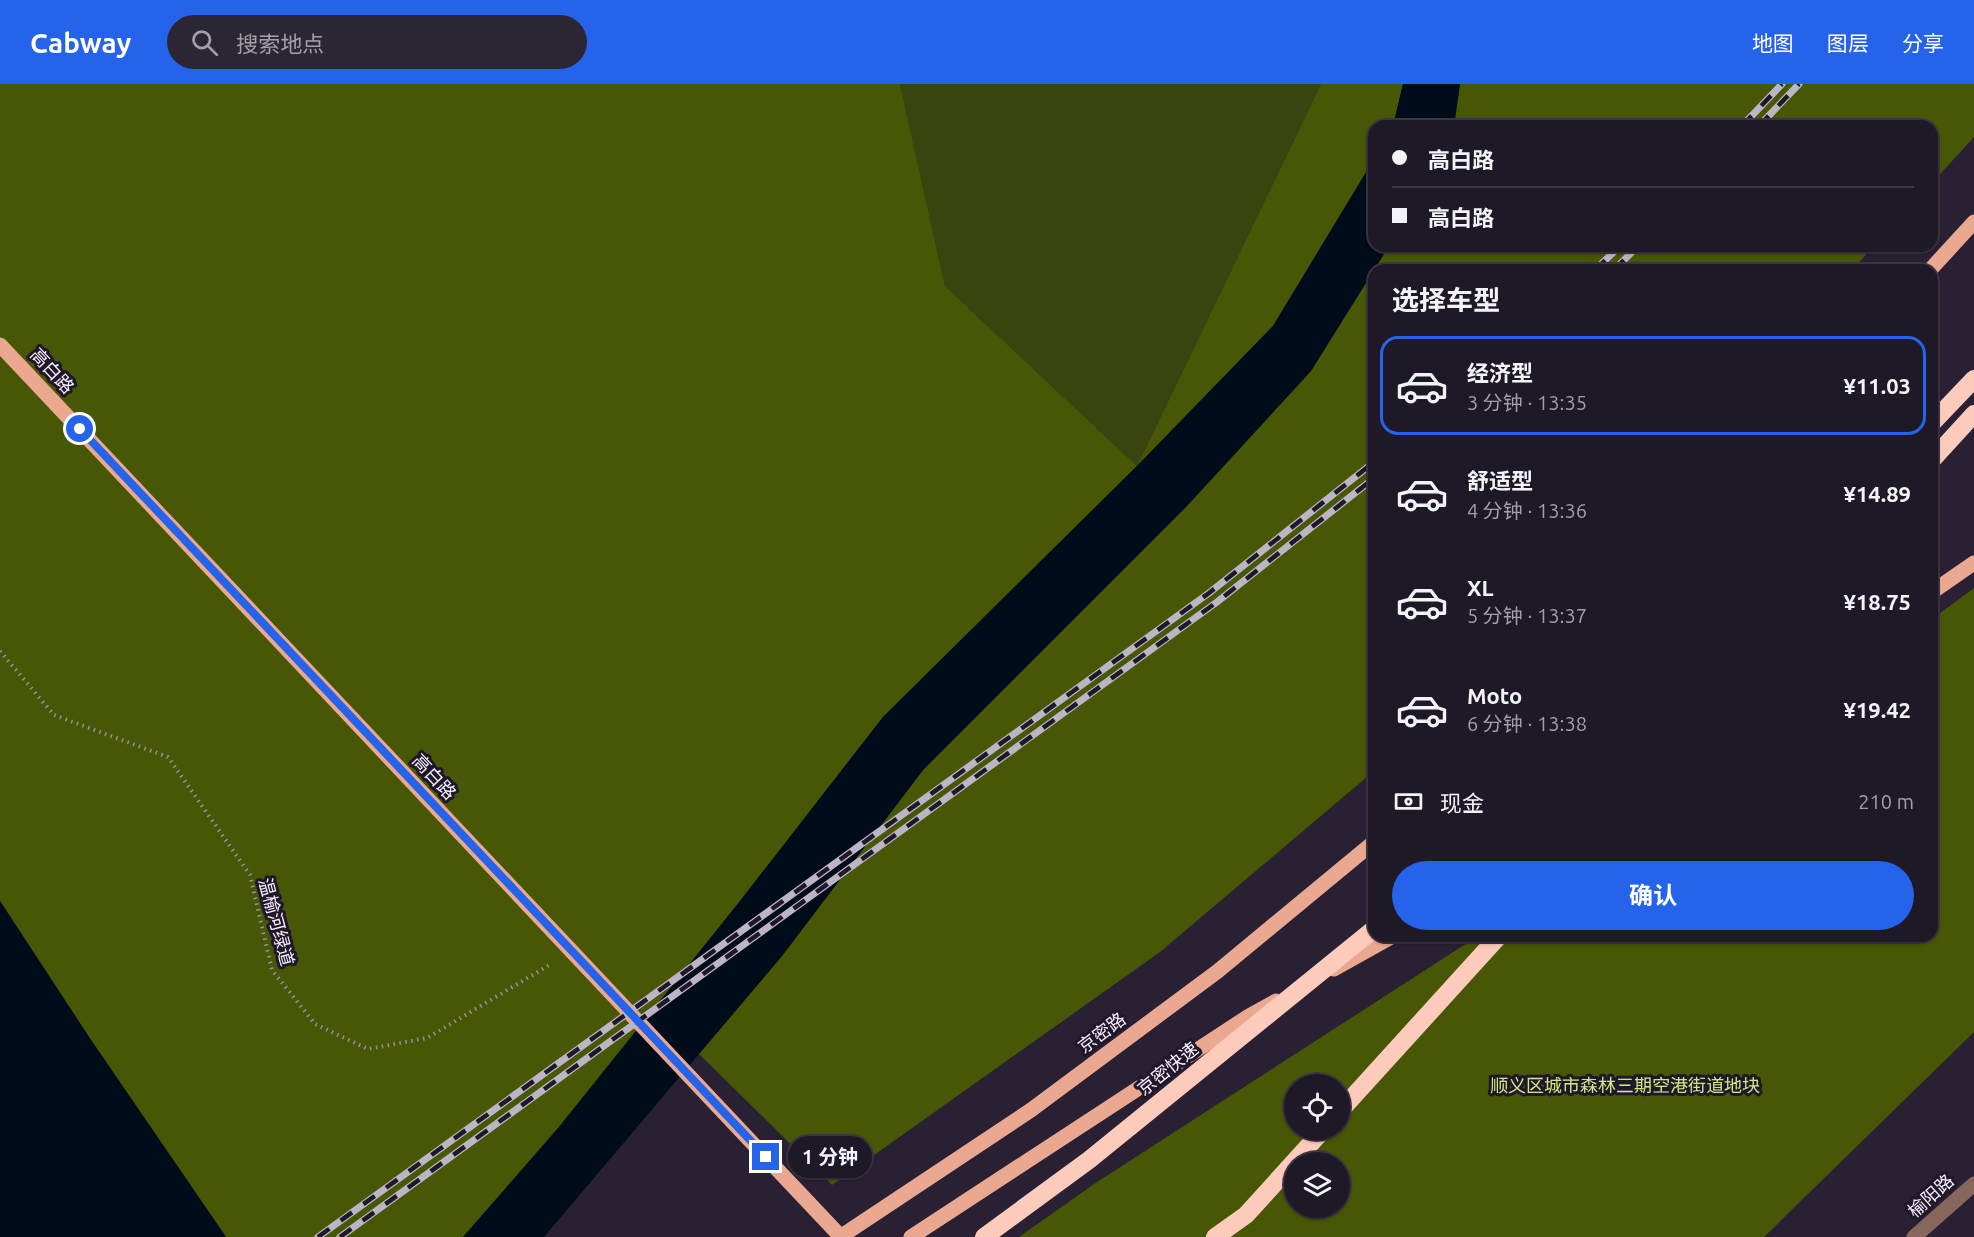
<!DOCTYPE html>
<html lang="zh">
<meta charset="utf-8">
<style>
body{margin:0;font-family:Ubuntu,"Noto Sans SC",sans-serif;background:#2c2533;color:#f1f3f6;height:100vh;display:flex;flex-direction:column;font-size:22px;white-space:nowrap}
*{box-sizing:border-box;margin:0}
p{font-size:20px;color:#a1a0a7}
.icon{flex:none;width:33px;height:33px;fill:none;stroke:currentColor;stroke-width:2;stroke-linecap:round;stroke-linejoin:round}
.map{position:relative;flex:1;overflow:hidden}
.sheet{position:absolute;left:1368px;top:180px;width:570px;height:678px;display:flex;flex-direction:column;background:#1f1827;border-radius:18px;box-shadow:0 2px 4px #0004,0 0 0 2px #3c3744}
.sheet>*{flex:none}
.hud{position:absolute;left:1368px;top:36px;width:570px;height:132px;border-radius:18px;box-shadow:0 2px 4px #0004,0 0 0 2px #3c3744;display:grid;align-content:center;height:132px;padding:0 24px;background:#1f1827}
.controls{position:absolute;left:1284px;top:990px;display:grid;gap:12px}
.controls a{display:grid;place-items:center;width:66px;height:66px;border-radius:50%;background:#1f1827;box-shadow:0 2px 4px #0004,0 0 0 2px #3c3744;font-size:30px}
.end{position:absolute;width:27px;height:27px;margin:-14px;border:8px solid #2563eb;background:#fff;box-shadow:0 0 0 3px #fff}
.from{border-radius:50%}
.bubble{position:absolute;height:42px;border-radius:21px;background:#1f1827;box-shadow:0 2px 4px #0004,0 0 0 2px #3c3744;font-size:20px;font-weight:700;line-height:42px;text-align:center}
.hud b{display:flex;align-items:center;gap:21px;height:57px;font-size:22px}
.hud b+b{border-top:2px solid #3c3744}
.hud i{width:15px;height:15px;background:#f1f3f6}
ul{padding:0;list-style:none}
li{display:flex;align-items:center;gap:18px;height:99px;margin:0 12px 9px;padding:0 12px;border:3px solid transparent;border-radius:18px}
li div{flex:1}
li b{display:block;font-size:22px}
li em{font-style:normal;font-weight:700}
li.active{border-color:#2563eb}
li>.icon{width:54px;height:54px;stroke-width:1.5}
h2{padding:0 24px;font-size:27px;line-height:72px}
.pay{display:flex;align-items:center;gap:15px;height:66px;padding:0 24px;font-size:22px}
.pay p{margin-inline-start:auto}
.action{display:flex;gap:12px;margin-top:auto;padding:12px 24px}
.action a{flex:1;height:69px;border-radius:36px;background:#2563eb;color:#fff;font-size:24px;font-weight:700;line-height:69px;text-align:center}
header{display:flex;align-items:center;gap:36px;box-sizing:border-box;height:84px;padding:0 30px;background:#2563eb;color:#fff}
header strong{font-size:28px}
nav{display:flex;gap:33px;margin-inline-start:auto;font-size:21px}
.search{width:420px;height:54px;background:#2c2533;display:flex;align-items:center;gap:15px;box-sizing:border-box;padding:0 21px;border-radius:33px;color:#a1a0a7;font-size:22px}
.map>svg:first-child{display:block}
.green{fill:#39450f}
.forest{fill:#475705;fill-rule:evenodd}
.water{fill:#000c19}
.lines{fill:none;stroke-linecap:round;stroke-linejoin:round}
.path{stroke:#968f9f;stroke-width:4;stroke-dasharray:1.5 4.5;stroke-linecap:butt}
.minor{stroke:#87675c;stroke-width:15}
.major{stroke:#eaa891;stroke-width:15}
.highway{stroke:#fccbbb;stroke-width:18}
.rail-casing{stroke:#bcb5c5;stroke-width:7}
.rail{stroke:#20172a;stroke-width:4.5;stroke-dasharray:14;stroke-linecap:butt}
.highway-bridge{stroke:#fccbbb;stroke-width:18}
.route{stroke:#2563eb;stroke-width:8}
.labels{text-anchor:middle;stroke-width:6;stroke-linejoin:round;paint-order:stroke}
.street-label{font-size:18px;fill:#f7f1ff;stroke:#20172a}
.park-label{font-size:18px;fill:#cee983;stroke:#20172a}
</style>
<header>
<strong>Cabway</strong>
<div class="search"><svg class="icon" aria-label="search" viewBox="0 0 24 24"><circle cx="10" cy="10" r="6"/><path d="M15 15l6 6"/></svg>搜索地点</div>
<nav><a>地图</a><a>图层</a><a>分享</a></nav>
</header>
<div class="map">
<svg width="1974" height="1153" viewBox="0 0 1974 1153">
<rect width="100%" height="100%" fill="#292034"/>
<polygon class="green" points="900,0 1321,0 1137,382 945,202"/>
<g class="forest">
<polygon points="0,0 900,0 945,202 1137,382 1321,0 1403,0 1393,42 1374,42 1374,75 1273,242 1137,382 883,633 740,817 559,1043 463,1153 226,1153 89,953 0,817"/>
<polygon points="1460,0 1974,0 1974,53 1932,99 1932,42 1454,42"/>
<polygon points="1389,162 1874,162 1852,186 1374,186 1374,687 1160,868 832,1101 699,970 782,872 923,686 1186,423 1311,287"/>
<path d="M1974 504V948L1764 1153H1019L1094 1100 1478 852H1932V535ZM1294 1000H1340V1046H1294ZM1294 1078H1340V1124H1294Z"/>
</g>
<g class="water">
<polygon points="1403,0 1460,0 1454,42 1393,42"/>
<polygon points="1374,75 1374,162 1389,162 1311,287 1186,423 923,686 782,872 544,1153 463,1153 559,1043 740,817 883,633 1137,382 1273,242"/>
<polygon points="0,817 89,953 226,1153 0,1153"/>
</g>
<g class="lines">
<polyline class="path" points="0,567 54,631 168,673 250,791 272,886 315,940 368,965 427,954 551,880"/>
<polyline class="minor" points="1914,1153 1974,1100"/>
<g class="major">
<polyline points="1930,186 1974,138"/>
<polyline points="0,261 841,1153"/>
<polyline points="1932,508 1974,479"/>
<polyline points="1334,885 1393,852"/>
<polyline points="840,1153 1031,1026 1218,887 1374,758"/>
<polyline points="911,1153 1249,932 1276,917"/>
</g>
<g class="highway">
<polyline points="1932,339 1974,295"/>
<polyline points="1932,376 1974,330"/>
<polyline points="1340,1027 1499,852"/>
<polyline points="1215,1153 1246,1131 1323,1046"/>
</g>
<defs>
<g id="rail">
<polyline points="1742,42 1782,0"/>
<polyline points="1759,42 1799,0"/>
<polyline points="1595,186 1620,162"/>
<polyline points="1614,186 1638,162"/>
<polyline points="318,1153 1209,509 1374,378"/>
<polyline points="340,1153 1217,518 1374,394"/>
</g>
</defs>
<use href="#rail" class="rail-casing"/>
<use href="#rail" class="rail"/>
<polyline class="highway-bridge" points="984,1153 1089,1076 1374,845"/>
</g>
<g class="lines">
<polyline class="route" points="80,345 766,1073"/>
</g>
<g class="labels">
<g class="street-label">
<text transform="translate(52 287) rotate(47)" y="6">高白路</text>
<text transform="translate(434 693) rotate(47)" y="6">高白路</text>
<text transform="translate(276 838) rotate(75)" y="6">温榆河绿道</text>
<text transform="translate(1102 949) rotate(-37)" y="6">京密路</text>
<text transform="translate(1168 985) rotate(-39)" y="6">京密快速</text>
<text transform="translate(1931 1112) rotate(-42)" y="6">榆阳路</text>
</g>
<g class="park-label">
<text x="1625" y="1008">顺义区城市森林三期空港街道地块</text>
</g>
</g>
</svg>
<div class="controls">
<a><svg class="icon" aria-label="locate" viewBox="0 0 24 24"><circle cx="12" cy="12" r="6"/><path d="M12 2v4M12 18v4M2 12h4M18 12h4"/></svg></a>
<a><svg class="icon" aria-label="layers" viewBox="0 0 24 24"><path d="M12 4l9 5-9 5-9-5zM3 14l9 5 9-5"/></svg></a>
</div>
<i class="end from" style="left:80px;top:345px"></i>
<i class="end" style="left:766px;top:1073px"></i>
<div class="bubble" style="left:788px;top:1052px;width:84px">1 分钟</div>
<div class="hud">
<b><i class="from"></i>高白路</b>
<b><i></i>高白路</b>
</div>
<section class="sheet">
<h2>选择车型</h2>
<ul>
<li class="active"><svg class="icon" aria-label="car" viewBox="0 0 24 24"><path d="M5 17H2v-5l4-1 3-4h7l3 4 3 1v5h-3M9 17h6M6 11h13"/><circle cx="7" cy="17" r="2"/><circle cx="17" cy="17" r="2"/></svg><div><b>经济型</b><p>3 分钟 · 13:35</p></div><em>¥11.03</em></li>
<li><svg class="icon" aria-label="car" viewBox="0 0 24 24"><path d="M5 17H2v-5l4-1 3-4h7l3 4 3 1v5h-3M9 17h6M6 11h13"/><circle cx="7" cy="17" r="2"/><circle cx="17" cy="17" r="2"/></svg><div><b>舒适型</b><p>4 分钟 · 13:36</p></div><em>¥14.89</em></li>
<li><svg class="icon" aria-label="car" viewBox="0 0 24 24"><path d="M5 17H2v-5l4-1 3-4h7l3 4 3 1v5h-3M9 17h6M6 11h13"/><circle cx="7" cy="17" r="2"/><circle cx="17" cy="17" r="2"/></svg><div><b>XL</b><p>5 分钟 · 13:37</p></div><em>¥18.75</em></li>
<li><svg class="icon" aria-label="car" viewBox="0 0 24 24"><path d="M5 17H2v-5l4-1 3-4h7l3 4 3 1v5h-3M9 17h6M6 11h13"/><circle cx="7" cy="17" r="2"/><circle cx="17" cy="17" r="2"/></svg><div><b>Moto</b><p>6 分钟 · 13:38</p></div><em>¥19.42</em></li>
</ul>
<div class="pay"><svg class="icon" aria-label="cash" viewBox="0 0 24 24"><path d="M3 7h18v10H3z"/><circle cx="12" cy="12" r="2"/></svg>现金<p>210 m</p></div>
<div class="action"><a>确认</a></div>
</section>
</div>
